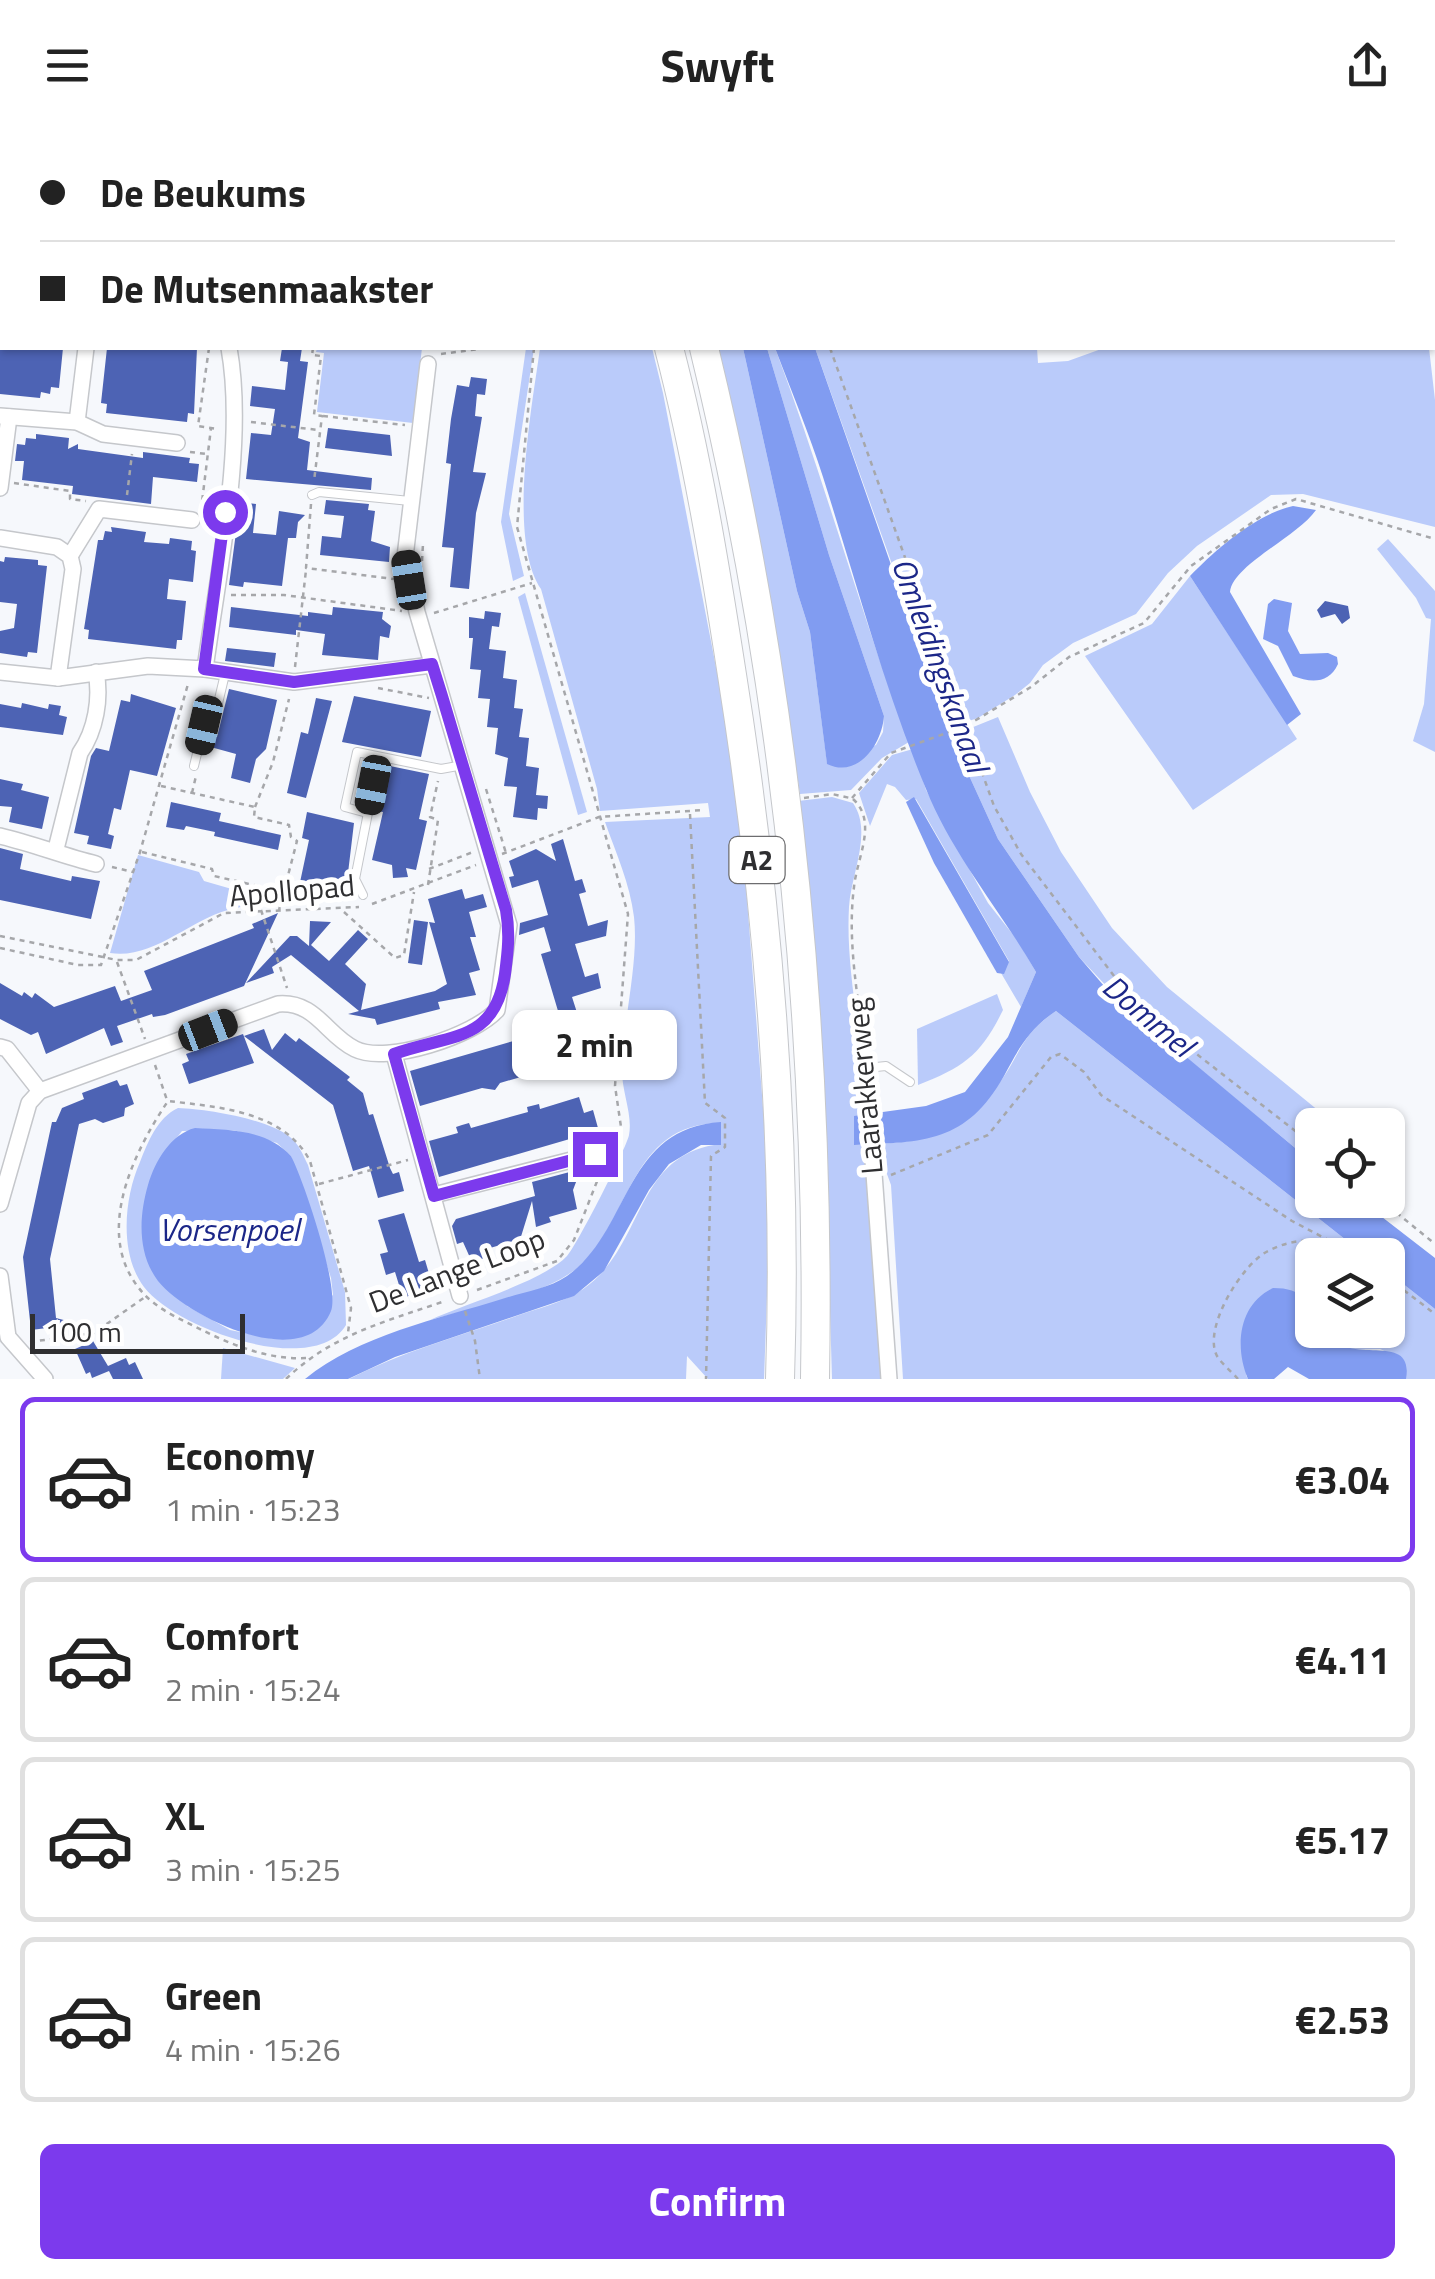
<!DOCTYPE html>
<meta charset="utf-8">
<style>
body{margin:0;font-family:"Titillium Web",sans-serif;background:#f2f2f2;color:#222;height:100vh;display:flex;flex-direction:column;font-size:38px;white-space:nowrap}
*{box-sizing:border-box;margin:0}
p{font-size:32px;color:#767676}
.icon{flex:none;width:55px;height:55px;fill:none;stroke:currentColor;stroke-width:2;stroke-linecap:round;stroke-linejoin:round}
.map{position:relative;height:1249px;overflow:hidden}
.sheet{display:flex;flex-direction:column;background:#fff;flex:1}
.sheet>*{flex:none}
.guide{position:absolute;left:0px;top:0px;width:1435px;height:220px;box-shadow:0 2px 8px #0004;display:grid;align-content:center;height:220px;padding:0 40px;background:#fff}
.fabs{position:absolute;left:1295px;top:978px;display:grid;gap:20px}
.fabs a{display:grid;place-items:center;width:110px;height:110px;border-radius:15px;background:#fff;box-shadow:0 2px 8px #0004;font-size:50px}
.scale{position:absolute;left:30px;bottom:25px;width:215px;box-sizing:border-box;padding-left:10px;border:5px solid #2f2f31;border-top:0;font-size:28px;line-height:35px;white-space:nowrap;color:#2f2f31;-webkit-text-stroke:8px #fff;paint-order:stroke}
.end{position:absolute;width:45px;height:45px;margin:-22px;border:12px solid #7c3aed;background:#fff;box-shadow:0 0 0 5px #fff}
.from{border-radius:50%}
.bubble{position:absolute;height:70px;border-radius:15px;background:#fff;box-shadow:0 2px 8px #0004;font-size:32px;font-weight:700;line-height:70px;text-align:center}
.car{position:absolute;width:30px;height:60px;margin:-30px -15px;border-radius:12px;box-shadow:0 0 8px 2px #0007;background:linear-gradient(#222 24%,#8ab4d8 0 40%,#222 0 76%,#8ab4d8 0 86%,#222 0)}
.guide b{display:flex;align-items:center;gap:35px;height:95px;font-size:38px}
.guide b+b{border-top:2px solid #e0e0e0}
.guide i{width:25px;height:25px;background:#222}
ul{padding:18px 0 0;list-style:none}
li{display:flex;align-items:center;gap:30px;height:165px;margin:0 20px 15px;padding:0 20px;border:5px solid #e0e0e0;border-radius:15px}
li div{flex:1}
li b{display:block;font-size:38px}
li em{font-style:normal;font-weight:700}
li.on{border-color:#7c3aed}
li>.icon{width:90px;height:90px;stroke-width:1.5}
.button{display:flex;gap:20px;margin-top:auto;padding:20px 40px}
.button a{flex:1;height:115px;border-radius:15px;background:#7c3aed;color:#fff;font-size:40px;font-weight:700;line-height:115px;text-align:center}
header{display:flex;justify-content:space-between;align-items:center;height:130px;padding:0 40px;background:#fff;font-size:45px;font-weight:700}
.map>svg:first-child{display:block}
.green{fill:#bacbfa;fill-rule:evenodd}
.water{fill:#819cf1}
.building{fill:#4d63b4}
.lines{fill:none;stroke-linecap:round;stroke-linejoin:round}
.service-casing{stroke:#c5c7cb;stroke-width:10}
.minor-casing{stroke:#c5c7cb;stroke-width:18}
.motorway-casing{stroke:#c5c7cb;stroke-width:30}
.path{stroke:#a6a7aa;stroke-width:2.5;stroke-dasharray:5 5;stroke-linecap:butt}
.service{stroke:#fff;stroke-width:8}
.minor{stroke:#fff;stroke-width:15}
.motorway{stroke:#fff;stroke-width:28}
.route{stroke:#7c3aed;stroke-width:12}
.labels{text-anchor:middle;stroke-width:10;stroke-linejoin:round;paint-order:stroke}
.shield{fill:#fff;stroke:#6d6d6f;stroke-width:2.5}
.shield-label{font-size:28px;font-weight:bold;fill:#2f2f31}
.street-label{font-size:30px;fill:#2f2f31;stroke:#fff}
.water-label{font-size:32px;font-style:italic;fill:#1c2788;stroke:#fff}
</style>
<header><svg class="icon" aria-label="menu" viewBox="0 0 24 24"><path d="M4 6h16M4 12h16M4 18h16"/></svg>Swyft<svg class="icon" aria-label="share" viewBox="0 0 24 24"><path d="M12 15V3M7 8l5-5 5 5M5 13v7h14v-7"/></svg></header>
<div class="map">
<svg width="1435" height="1249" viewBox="0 0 1435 1249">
<rect width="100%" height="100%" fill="#f6f8fc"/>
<g class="green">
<polygon points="317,218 422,218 413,293 317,282 324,223 316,222"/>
<polygon points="526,218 534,218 509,384 524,446 513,451 501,392"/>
<path d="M540 218H652L663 263 738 651 764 991 769 1110 764 1249H708L687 1226 686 1249H349C403 1221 464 1205 522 1184 546 1176 571 1170 591 1153 645 1108 637 1023 721 1014V993C628 993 631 1094 576 1139 542 1166 473 1178 430 1190 466 1173 542 1152 567 1126 576 1117 627 1017 629 1005 633 984 621 960 622 938 623 890 639 833 634 787 630 754 616 723 605 692L710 687 708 673 600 681 597 659 541 459C507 409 532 277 540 218Z"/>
<path d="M718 218H743L797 461 810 502 827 633 876 615 883 602 884 586 829 425 767 218H775C824 348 860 482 909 612L882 628 851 660 800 664 768 455Z"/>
<polygon points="815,218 1037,218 1038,233 1068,231 1104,218 1429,218 1435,270 1435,397 1303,364 1271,365 1197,416 1168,443 1136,484 1073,513 1043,535 1030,553 1015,565 978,588 950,597"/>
<polygon points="1388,409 1435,461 1435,622 1413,611 1424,574 1431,489 1426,488 1416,468 1377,419"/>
<polygon points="1190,446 1297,609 1193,680 1085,526 1152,494"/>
<polygon points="525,463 587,682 578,685 518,467"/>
<polygon points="998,587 1030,662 1061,722 1112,798 1167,857 1336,995 1312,995 1312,1032 1129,880 1079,827 998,709 951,606"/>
<polygon points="913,619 926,660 946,697 988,773 1018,811 1036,842 1021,877 1001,843 1009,831 916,669 906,670 895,657 887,654 870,696 859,663 892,625"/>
<path d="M832 667 853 673C873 702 851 744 849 777 845 847 866 915 862 985L854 987V1015H864L876 1104 884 1249H832L825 1010 798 671Z"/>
<path d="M138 725 199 742 204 751 284 774C264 774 247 775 228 780 190 790 152 830 110 823Z"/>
<path d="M997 864 1003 880C981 925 964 937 918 955L917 899Z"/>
<path d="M1056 881 1365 1125H1312V1178L1297 1161 1246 1245 1248 1249H903L891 1055 876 1014C931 1012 965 999 998 955 1022 923 1019 906 1056 881Z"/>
<path d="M178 978C207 979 268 989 290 1007 299 1014 303 1025 308 1035L345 1162 346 1195C314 1249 175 1198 144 1157 119 1124 124 1068 140 1032 148 1012 157 988 178 978ZM233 1000 277 1013 291 1026 331 1148 333 1165 274 1209 230 1200 187 1176 157 1033 182 1001Z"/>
<polygon points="1388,1142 1435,1179 1435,1249 1406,1249 1403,1229 1380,1219 1345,1220 1325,1200 1388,1200"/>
<polygon points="223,1218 295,1238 283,1249 221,1249"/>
</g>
<g class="water">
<path d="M743 218H767L829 425 884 586C882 614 858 649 827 634L810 502 797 461Z"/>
<path d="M775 218H815L951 606 998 709 1079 827 1111 864 1312 1032V1070H1360L1435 1128V1179L1388 1142V1125H1365L1056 881C1029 899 1019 918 1004 946 966 1013 924 1012 854 1015V986L926 976 965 962 1008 907 1036 842C1001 781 953 726 926 659 884 558 856 451 823 347 809 303 791 260 775 218Z"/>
<path d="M1293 376 1316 380C1297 407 1233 435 1230 462L1301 584 1287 595 1190 446C1215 420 1256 384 1293 376Z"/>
<path d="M1274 469 1292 473 1288 501 1300 524 1328 523 1337 527 1338 534C1329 554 1311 553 1293 546L1278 516 1263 509 1268 474Z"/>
<polygon points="914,667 1009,832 1004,844 997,843 934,733 906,672"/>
<path d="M721 992V1015H701L669 1034 649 1060 604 1141 574 1166 395 1227 348 1249H305C359 1205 438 1189 502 1169 523 1162 548 1159 567 1146 631 1101 623 998 721 992Z"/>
<path d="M195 998C228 1000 267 999 291 1026 304 1051 340 1158 331 1181 305 1245 187 1187 158 1151 137 1123 139 1086 148 1055 155 1031 171 1004 195 998Z"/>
<path d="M1273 1158C1303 1158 1312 1171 1312 1200H1325C1345 1240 1415 1198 1406 1249H1309L1288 1237 1274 1249H1248C1234 1216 1239 1174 1273 1158Z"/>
</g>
<g class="building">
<polygon points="0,218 63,218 59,258 51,257 50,264 41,262 40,268 0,264"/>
<polygon points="107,218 197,218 194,284 188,283 187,292 106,283 107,274 101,273"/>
<polygon points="282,218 302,218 300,231 308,232 298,308 310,312 307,340 372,348 371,360 246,349 251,303 271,305 275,279 250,276 252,256 285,260 288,232 280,231"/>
<polygon points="471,247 487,249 485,265 477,264 475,286 482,287 473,342 486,343 476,383 469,459 450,457 454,418 442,417 451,334 446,333 451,289 457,255 469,257"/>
<polygon points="328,298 390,305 392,326 325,318"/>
<polygon points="36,304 69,308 68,319 78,314 78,319 143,328 143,322 190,328 189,333 199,334 197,352 153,347 151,374 72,364 73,356 22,350 24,331 15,331 17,314 25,315 26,308 36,309"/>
<polygon points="326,370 369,374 368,380 375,381 371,411 390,417 389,432 320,425 322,406 341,408 344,386 324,384"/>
<polygon points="240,372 256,374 253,403 276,405 279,381 305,385 298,392 296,408 288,408 282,456 244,452 243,457 229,455"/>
<polygon points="111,397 146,402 144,412 169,414 170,408 192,411 191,420 196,421 193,452 169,449 167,469 186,471 182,510 177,510 176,519 88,509 89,500 84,499 98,410 103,410 105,401 112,402"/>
<polygon points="5,427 38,430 38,435 47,436 37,523 28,522 27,527 0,523 0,501 14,498 17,474 0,472 0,431 4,432"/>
<polygon points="1325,471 1348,476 1350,488 1342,494 1335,484 1321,488 1317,480"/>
<polygon points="231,477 308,486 308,482 332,485 333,477 383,482 382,489 391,496 389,508 380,506 378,530 322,525 325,504 296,500 296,505 229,497"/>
<polygon points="485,481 501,483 499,497 492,496 489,519 506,521 503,548 517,550 514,578 523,579 519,607 529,608 526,636 539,638 536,665 548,666 547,679 538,678 537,690 513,687 517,657 504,656 508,628 495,624 498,598 487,597 490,569 478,568 481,540 470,539 473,508 469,508 469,487 484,489"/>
<polygon points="227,518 276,523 274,537 225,531"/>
<polygon points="229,559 277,570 266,619 256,629 250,653 231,648 236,624 207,616 209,605 217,607"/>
<polygon points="131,564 176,578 157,646 130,640 121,680 114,678 108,704 114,706 111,719 87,714 89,706 74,703 91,626 96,618 109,621 121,570 130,572"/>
<polygon points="354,566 431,581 421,627 342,612"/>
<polygon points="316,568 332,571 306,668 287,663 301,602 308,604"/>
<polygon points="22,573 48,579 49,574 61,576 59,585 67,587 63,605 0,597 0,574 21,578"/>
<polygon points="385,635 429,644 419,689 427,691 416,740 406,738 408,747 393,748 392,735 372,730 383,682 376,681"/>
<polygon points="0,649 23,654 21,660 49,667 42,699 9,692 12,677 0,676"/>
<polygon points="171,672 221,683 219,691 281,705 278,720 214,706 215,702 186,696 184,700 166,697"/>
<polygon points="307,682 354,693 345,768 299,757 309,710 302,708"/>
<polygon points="563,709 575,751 582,749 586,762 579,764 588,796 608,790 606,806 575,814 585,847 598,843 601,858 572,867 581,895 597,890 594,909 581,913 586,928 500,953 495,960 482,958 420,976 410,941 517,910 522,928 551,920 547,906 564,901 541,824 551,821 544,797 519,805 520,793 548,785 538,750 512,758 509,747 514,746 509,731 536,719 556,731 551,714"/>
<polygon points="0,718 23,724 20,739 71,751 72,746 100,751 91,789 0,770"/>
<polygon points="462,759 465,769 483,764 487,777 469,782 476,807 470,807 480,840 469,843 476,865 438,872 440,879 377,895 375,889 348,884 359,881 291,825 272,837 274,843 246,853 290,806 297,806 309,816 310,791 331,792 311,815 329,831 358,800 368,809 345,834 366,854 361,880 435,861 447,854 429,792 435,793 428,769"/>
<polygon points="278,783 244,856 165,885 153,887 152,884 117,896 123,912 111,916 104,898 46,924 38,902 31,905 0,889 0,853 22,866 24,862 32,868 35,863 54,877 115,856 121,871 152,860 144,841 254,798 252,794"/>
<polygon points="414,790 428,792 422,835 408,833"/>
<polygon points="264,899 272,920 285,903 296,912 299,908 350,947 347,950 363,963 369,985 373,984 390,1038 393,1044 399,1042 404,1061 378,1068 369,1036 353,1041 333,975 244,906"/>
<polygon points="243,904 254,933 189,954 182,934 189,931 186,924"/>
<polygon points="117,950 120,956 127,954 134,974 125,978 124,986 103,993 95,989 79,994 50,1129 56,1188 79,1194 31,1200 23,1127 52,992 56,992 62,978 84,969 82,963"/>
<polygon points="579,967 584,983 593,980 598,998 591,1001 592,1006 581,1009 580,1006 439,1047 429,1011 458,1003 456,997 462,995 469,993 471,998 528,982 527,977 539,974 540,979"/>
<polygon points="581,1039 573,1060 577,1079 549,1087 551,1092 536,1097 532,1071 515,1126 511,1112 483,1120 485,1128 472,1132 463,1112 457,1114 452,1096 456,1089 535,1066 532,1052"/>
<polygon points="404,1083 419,1132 425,1130 433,1157 403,1168 395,1142 386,1145 380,1124 388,1122 378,1090"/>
<polygon points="93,1211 108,1236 126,1228 129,1235 135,1232 143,1249 113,1249 109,1241 92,1248 90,1242 86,1244 75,1219"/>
</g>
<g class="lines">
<defs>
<g id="service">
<polyline points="312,365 319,362 410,371"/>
<polyline points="194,636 204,595 214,590 225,544"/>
<polyline points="367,683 345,677 357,622 441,639 463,635"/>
<polyline points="363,765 355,749 379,627"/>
<polyline points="866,938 886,936 910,952"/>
</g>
<g id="minor">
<polyline points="155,0 155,2"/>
<polyline points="1432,46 1435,37"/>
<polyline points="0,147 2,147"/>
<polyline points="1432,155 1435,180"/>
<polyline points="0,286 77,292 103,304 177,313"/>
<polyline points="77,292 86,218"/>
<polyline points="0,358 9,287"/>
<polyline points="0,408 57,417 70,426 73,439 58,548"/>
<polyline points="70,426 99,379 192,390"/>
<polyline points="205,539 294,552 432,535"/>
<path d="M0 542 58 548 148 536 205 539C218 443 246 312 229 218"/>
<path d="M0 706C34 714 63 726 96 734"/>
<path d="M56 719 80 623C96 600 101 568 96 542"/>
<polyline points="0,917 7,919 40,961"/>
<polyline points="394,924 460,1166"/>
<polyline points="866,934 889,1249"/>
<polyline points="434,1065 595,1024"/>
<path d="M0 1074 29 973 40 961 278 874C316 871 326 905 355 919 387 935 475 905 497 880L509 795 417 482 405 427 428 234"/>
<polyline points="0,1146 8,1207 45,1249"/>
</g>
<g id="motorway">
<polyline points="605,0 606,2"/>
<polyline points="642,0 643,2"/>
<path d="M669 218C697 326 715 435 732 545 769 778 788 1013 780 1249"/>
<path d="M704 218C786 555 821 901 815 1249"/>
</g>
</defs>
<use href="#service" class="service-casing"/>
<use href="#minor" class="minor-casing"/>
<use href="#motorway" class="motorway-casing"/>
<g class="path">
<polyline points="71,0 83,2"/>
<polyline points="287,0 287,2"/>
<polyline points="438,0 438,2"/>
<polyline points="756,0 757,2"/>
<polyline points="31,2 32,0"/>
<polyline points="353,2 396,0"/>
<polyline points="0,8 2,8"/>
<polyline points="209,218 198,296 218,299"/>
<polyline points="313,218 312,225 321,226 314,285 322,286 314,351"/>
<polyline points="534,218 517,397 628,784 615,956 621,997 619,1009 609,1024"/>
<polyline points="830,218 994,676 1021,724 1127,863 1153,890 1312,1014"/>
<polyline points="441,224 487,218"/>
<polyline points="323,286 405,295"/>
<polyline points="251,292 318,300"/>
<polyline points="190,322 207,324"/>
<polyline points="14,353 70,361 70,369 86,371"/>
<polyline points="127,365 132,324"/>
<polyline points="311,374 306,438 394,449"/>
<polyline points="201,380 211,298"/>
<polyline points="422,431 423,414"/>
<polyline points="231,465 284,465 402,481"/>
<polyline points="434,483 532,453"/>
<polyline points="295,537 306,440"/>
<polyline points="378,558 429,568"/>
<polyline points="161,656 255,677 254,687 289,695 291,707 297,711 279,780"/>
<polyline points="486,659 506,723"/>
<polyline points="192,663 196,646"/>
<polyline points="804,668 832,664 850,668"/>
<polyline points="852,668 891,623 966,596 1031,557 1069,527 1144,493 1191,436 1271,379 1296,369 1435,409"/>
<path d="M853 669C878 692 857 727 854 757 847 811 858 865 864 919"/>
<polyline points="255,677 273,632 289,569"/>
<polyline points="690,684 705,973 725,988 725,1017 711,1026 706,1249"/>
<polyline points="142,722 212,739 214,746 280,761"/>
<polyline points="502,724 599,687 704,680"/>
<polyline points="112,737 133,742"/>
<polyline points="429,739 473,722"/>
<polyline points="428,755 438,690 430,687 438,651"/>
<polyline points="372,774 476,735"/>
<polyline points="261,780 287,858"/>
<polyline points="344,782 395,828 404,825 414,762"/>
<polyline points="0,806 117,830 136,830 224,783 359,777"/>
<polyline points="0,818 78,835 101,835 140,722 188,554"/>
<polyline points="117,832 145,909"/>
<polyline points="155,935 167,970"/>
<polyline points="891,1045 988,1005 1051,927 1060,924 1084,942 1101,965 1292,1091 1332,1112"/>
<polyline points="319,1054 408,1030"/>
<polyline points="1381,1070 1435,1114"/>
<polyline points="1388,1148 1435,1184"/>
<polyline points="477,1160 557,1131 574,1110 603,1036"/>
<polyline points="465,1181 475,1211 480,1249"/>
<polyline points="30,1212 94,1203 145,1167"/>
<path d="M306 1228C270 1230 234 1216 202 1200 184 1191 165 1183 149 1169 89 1113 131 1026 168 971 218 977 284 981 310 1031L351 1178 348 1203"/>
<path d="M286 1249C331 1205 387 1191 445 1171"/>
<path d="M1238 1249C1232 1242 1222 1234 1217 1226 1202 1198 1243 1133 1268 1121 1297 1106 1329 1107 1356 1125"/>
</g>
<use href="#service" class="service"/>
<use href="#minor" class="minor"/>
<use href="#motorway" class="motorway"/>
</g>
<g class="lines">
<path class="route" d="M225 382 204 539 294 552 432 534 442 566 506 780C510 803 508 821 505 844 495 913 450 904 394 924L434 1066 595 1024"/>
</g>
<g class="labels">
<rect class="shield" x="729.5" y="707" width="55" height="46" rx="8"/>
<g class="shield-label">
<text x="757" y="740">A2</text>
</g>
<g class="street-label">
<text transform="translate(292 761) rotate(-5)" y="10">Apollopad</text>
<text transform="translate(865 956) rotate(-95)" y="10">Laarakkerweg</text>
<text transform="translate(457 1141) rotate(-21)" y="10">De Lange Loop</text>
</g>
<g class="water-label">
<text transform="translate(940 535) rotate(70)" y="11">Omleidingskanaal</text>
<text transform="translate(1148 886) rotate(40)" y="11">Dommel</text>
<text x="229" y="1111">Vorsenpoel</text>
</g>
</g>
</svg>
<div class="fabs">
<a><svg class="icon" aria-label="locate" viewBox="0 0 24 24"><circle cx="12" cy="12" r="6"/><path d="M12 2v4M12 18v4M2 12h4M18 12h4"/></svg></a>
<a><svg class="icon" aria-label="layers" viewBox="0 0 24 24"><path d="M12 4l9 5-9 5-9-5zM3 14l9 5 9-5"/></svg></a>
</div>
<div class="scale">100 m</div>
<i class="end from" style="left:225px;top:382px"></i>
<i class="end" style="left:595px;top:1024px"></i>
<div class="bubble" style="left:512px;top:880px;width:165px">2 min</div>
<i class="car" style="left:409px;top:450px;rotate:351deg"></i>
<i class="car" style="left:204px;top:595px;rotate:193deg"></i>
<i class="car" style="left:373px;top:655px;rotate:191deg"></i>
<i class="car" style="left:208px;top:900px;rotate:69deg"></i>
<div class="guide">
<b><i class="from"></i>De Beukums</b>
<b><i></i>De Mutsenmaakster</b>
</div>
</div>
<section class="sheet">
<ul>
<li class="on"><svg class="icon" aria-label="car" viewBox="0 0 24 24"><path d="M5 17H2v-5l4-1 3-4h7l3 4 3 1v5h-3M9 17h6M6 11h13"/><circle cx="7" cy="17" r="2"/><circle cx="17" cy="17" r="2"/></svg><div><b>Economy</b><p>1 min · 15:23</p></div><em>€3.04</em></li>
<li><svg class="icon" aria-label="car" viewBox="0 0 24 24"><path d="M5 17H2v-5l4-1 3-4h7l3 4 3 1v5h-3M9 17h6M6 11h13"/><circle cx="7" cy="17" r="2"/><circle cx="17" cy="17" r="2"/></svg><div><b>Comfort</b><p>2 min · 15:24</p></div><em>€4.11</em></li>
<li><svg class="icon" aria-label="car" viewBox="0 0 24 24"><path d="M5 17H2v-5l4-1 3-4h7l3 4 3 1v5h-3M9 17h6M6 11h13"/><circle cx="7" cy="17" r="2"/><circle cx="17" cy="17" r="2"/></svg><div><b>XL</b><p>3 min · 15:25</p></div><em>€5.17</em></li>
<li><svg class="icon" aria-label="car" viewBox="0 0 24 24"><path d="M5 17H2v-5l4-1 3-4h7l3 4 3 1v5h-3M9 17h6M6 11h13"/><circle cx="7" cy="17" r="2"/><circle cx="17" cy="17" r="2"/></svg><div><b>Green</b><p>4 min · 15:26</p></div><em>€2.53</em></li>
</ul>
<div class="button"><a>Confirm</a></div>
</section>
